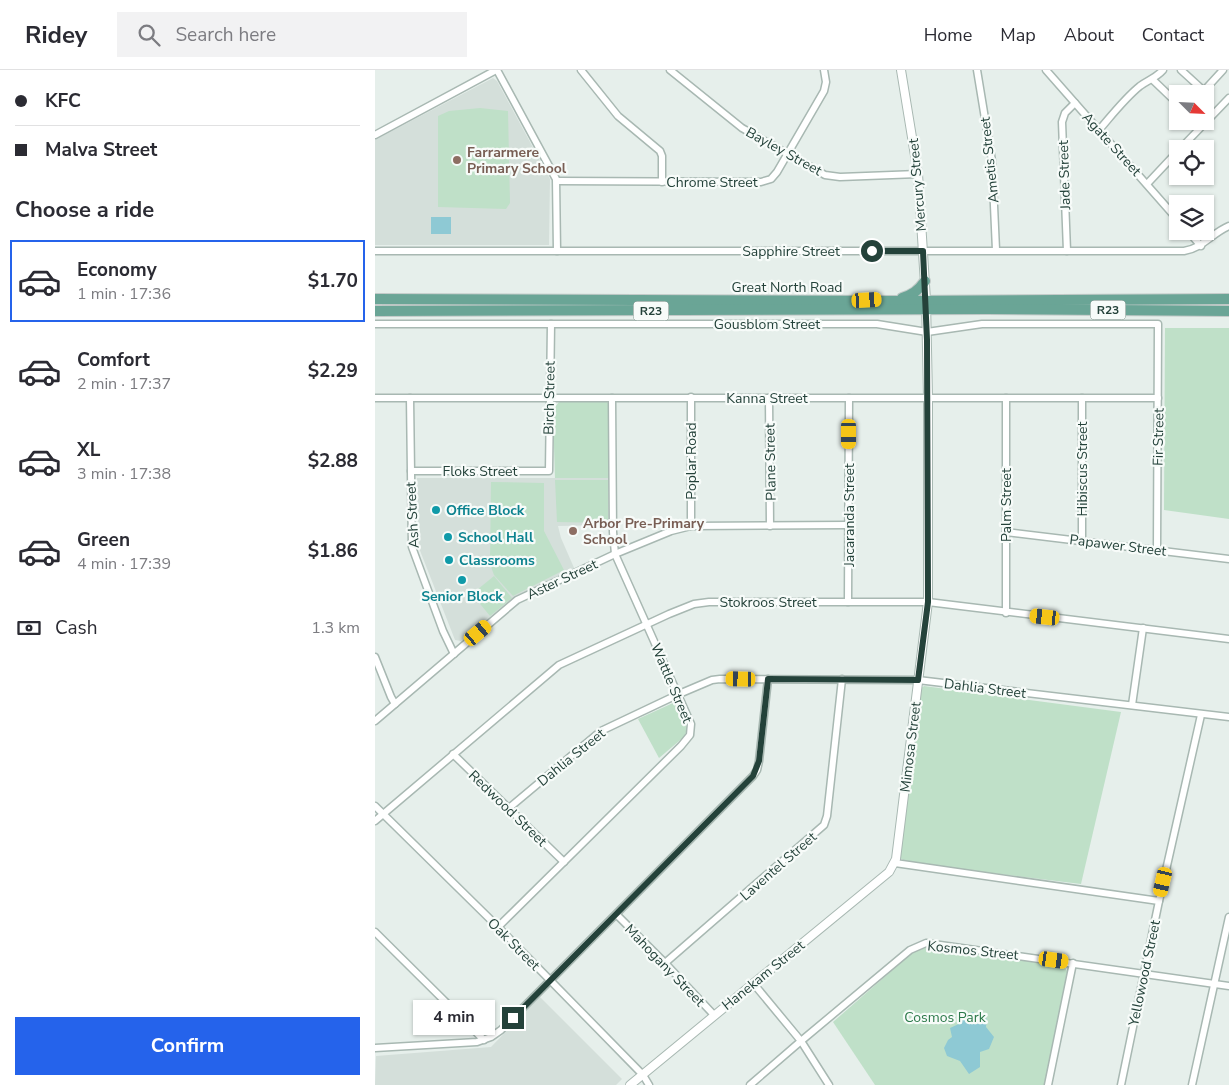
<!DOCTYPE html>
<meta charset="utf-8">
<style>
body{margin:0;font-family:"Nunito Sans",sans-serif;background:#f2f2f3;color:#2b2b33;height:100vh;display:flex;flex-direction:column;font-size:19px;white-space:nowrap}
*{box-sizing:border-box;margin:0}
p{font-size:16px;color:#7c7c81}
.icon{flex:none;width:28px;height:28px;fill:none;stroke:currentColor;stroke-width:2;stroke-linecap:round;stroke-linejoin:round}
.map{position:relative;flex:1;overflow:hidden}
.details{display:flex;flex-direction:column;background:#fff;width:375px}
.details>*{flex:none}
.guide{display:grid;align-content:center;height:110px;padding:0 15px;background:#fff}
.needle{width:32px;rotate:114deg}
.buttons{position:absolute;left:794px;top:15px;display:grid;gap:10px}
.buttons a{display:grid;place-items:center;width:45px;height:45px;border-radius:0px;background:#fff;box-shadow:0 1px 4px #0004;font-size:25px}
.end{position:absolute;width:22px;height:22px;margin:-11px;border:6px solid #24423a;background:#fff;box-shadow:0 0 0 2px #fff}
.from{border-radius:50%}
.bubble{position:absolute;height:35px;border-radius:0px;background:#fff;box-shadow:0 1px 4px #0004;font-size:16px;font-weight:700;line-height:35px;text-align:center}
.car{position:absolute;width:15px;height:30px;margin:-15px -8px;border-radius:6px;box-shadow:0 0 4px 1px #0007;background:linear-gradient(#f5c518 24%,#345 0 40%,#f5c518 0 76%,#345 0 86%,#f5c518 0)}
.guide b{display:flex;align-items:center;gap:18px;height:48px;font-size:19px}
.guide b+b{border-top:1px solid #e1e1e2}
.guide i{width:12px;height:12px;background:#2b2b33}
ul{padding:0;list-style:none}
li{display:flex;align-items:center;gap:15px;height:82px;margin:0 10px 8px;padding:0 5px;border:2px solid transparent;border-radius:0px}
li div{flex:1}
li b{display:block;font-size:19px}
li em{font-style:normal;font-weight:700}
li.active{border-color:#2563eb}
li>.icon{width:45px;height:45px;stroke-width:1.5}
h2{padding:0 15px;font-size:22px;line-height:60px}
.pay{display:flex;align-items:center;gap:12px;height:55px;padding:0 15px;font-size:19px}
.pay p{margin-inline-start:auto}
.primary-button{display:flex;gap:10px;margin-top:auto;padding:10px 15px}
.primary-button a{flex:1;height:58px;border-radius:0px;background:#2563eb;color:#fff;font-size:20px;font-weight:700;line-height:58px;text-align:center}
header{display:flex;align-items:center;gap:30px;box-sizing:border-box;height:70px;padding:0 25px;background:#fff;border-bottom:1px solid #e1e1e2}
header strong{font-size:24px}
nav{display:flex;gap:28px;margin-inline-start:auto;font-size:18px}
.search{width:350px;height:45px;background:#f2f2f3;display:flex;align-items:center;gap:12px;box-sizing:border-box;padding:0 18px;border-radius:0px;color:#7c7c81;font-size:19px}
main{display:flex;flex:1;min-height:0}
.map>svg:first-child{display:block}
.built{fill:#d4dfda}
.green{fill:#bfe0c8}
.water{fill:#8ec9d4}
.lines{fill:none;stroke-linecap:round;stroke-linejoin:round}
.minor-casing{stroke:#a8b8b2;stroke-width:9}
.tertiary-casing{stroke:#a8b8b2;stroke-width:10}
.primary-casing{stroke:#c2cac8;stroke-width:12}
.minor{stroke:#fff;stroke-width:6}
.tertiary{stroke:#fff;stroke-width:8}
.primary{stroke:#6aa596;stroke-width:10}
.route{stroke:#24423a;stroke-width:6}
.education-dot{fill:#8d6e63;stroke:#f7fbf9;stroke-width:2}
.culture-dot{fill:#0f9aa8;stroke:#f7fbf9;stroke-width:2}
.labels{text-anchor:middle;stroke-width:4.5;stroke-linejoin:round;paint-order:stroke}
.shield{fill:#f7fbf9;stroke:#637a73;stroke-width:1}
.shield-label{font-size:12px;font-weight:bold;fill:#24423a}
.street-label{font-size:14px;fill:#24423a;stroke:#f7fbf9}
.education-label{font-size:14px;font-weight:bold;fill:#785e54;stroke:#f7fbf9;text-anchor:start}
.culture-label{font-size:14px;font-weight:bold;fill:#0d838f;stroke:#f7fbf9;text-anchor:start}
.park-label{font-size:14px;fill:#2d7a4b;stroke:#f7fbf9}
</style>
<header>
<strong>Ridey</strong>
<div class="search"><svg class="icon" aria-label="search" viewBox="0 0 24 24"><circle cx="10" cy="10" r="6"/><path d="M15 15l6 6"/></svg>Search here</div>
<nav><a>Home</a><a>Map</a><a>About</a><a>Contact</a></nav>
</header>
<main>
<section class="details">
<div class="guide">
<b><i class="from"></i>KFC</b>
<b><i></i>Malva Street</b>
</div>
<h2>Choose a ride</h2>
<ul>
<li class="active"><svg class="icon" aria-label="car" viewBox="0 0 24 24"><path d="M5 17H2v-5l4-1 3-4h7l3 4 3 1v5h-3M9 17h6M6 11h13"/><circle cx="7" cy="17" r="2"/><circle cx="17" cy="17" r="2"/></svg><div><b>Economy</b><p>1 min · 17:36</p></div><em>$1.70</em></li>
<li><svg class="icon" aria-label="car" viewBox="0 0 24 24"><path d="M5 17H2v-5l4-1 3-4h7l3 4 3 1v5h-3M9 17h6M6 11h13"/><circle cx="7" cy="17" r="2"/><circle cx="17" cy="17" r="2"/></svg><div><b>Comfort</b><p>2 min · 17:37</p></div><em>$2.29</em></li>
<li><svg class="icon" aria-label="car" viewBox="0 0 24 24"><path d="M5 17H2v-5l4-1 3-4h7l3 4 3 1v5h-3M9 17h6M6 11h13"/><circle cx="7" cy="17" r="2"/><circle cx="17" cy="17" r="2"/></svg><div><b>XL</b><p>3 min · 17:38</p></div><em>$2.88</em></li>
<li><svg class="icon" aria-label="car" viewBox="0 0 24 24"><path d="M5 17H2v-5l4-1 3-4h7l3 4 3 1v5h-3M9 17h6M6 11h13"/><circle cx="7" cy="17" r="2"/><circle cx="17" cy="17" r="2"/></svg><div><b>Green</b><p>4 min · 17:39</p></div><em>$1.86</em></li>
</ul>
<div class="pay"><svg class="icon" aria-label="cash" viewBox="0 0 24 24"><path d="M3 7h18v10H3z"/><circle cx="12" cy="12" r="2"/></svg>Cash<p>1.3 km</p></div>
<div class="primary-button"><a>Confirm</a></div>
</section>
<div class="map">
<svg width="854" height="1015" viewBox="0 0 854 1015">
<rect width="100%" height="100%" fill="#e6efeb"/>
<g class="built">
<polygon points="118,8 122,11 175,109 174,175 0,175 0,70"/>
<polygon points="42,408 235,408 235,455 183,456 186,468 200,500 139,527 86,571 80,570 44,478"/>
<polygon points="165,927 247,1009 241,1015 0,1015 1,986 116,977"/>
</g>
<g class="green">
<polygon points="105,38 133,41 135,133 131,139 63,137 63,46 74,41"/>
<polygon points="790,258 854,258 854,449 789,440"/>
<polygon points="230,331 235,334 235,408 180,408 178,345 180,337 184,332"/>
<polygon points="180,410 233,410 233,453 182,452"/>
<polygon points="116,412 169,413 169,461 189,500 138,526 119,505 115,494"/>
<polygon points="119,506 137,528 115,546 97,524"/>
<polygon points="549,616 746,642 706,814 533,793 525,788 545,619"/>
<polygon points="298,633 303,635 312,658 310,666 284,688 263,649"/>
<polygon points="553,876 688,895 692,901 692,909 669,1015 500,1015 458,952 537,883"/>
</g>
<g class="water">
<rect x="56" y="147" width="20" height="17"/>
<polygon points="598,942 612,949 611,957 619,967 614,979 605,982 605,997 594,1004 585,991 572,986 569,978 573,970 577,967 575,958 586,953 588,948"/>
</g>
<g class="lines">
<defs>
<g id="minor">
<polyline points="122,0 181,109 182,181"/>
<polyline points="206,0 243,46 285,81 287,86 287,112"/>
<polyline points="295,0 367,58 450,105 465,107 543,104"/>
<polyline points="602,0 617,91 621,180"/>
<polyline points="671,0 802,149"/>
<polyline points="806,0 829,21"/>
<polyline points="778,10 802,33"/>
<polyline points="826,24 848,0"/>
<path d="M724 60C737 45 750 28 765 16 773 10 781 8 788 0"/>
<polyline points="0,65 121,0"/>
<polyline points="805,79 854,28"/>
<polyline points="182,111 386,112 396,109 402,102 449,21 451,12 449,0"/>
<polyline points="772,114 802,82"/>
<polyline points="813,161 826,176"/>
<path d="M0 181H809C828 178 837 163 854 156"/>
<polyline points="692,181 687,52 690,43 700,33"/>
<polyline points="0,254 502,254 552,262 607,254 783,254 782,480"/>
<polyline points="316,327 316,456"/>
<polyline points="0,328 783,328"/>
<polyline points="35,328 37,477 68,561 79,584"/>
<polyline points="394,328 395,456"/>
<polyline points="36,401 174,401 176,254"/>
<polyline points="631,462 854,489"/>
<polyline points="707,471 707,328"/>
<polyline points="473,532 474,328"/>
<polyline points="631,543 631,328"/>
<polyline points="0,587 16,627 20,634"/>
<polyline points="757,635 768,558"/>
<polyline points="0,651 142,530 240,484 296,461 316,456 473,455"/>
<polyline points="78,684 189,792"/>
<polyline points="0,736 123,857 268,1005 274,1015"/>
<polyline points="134,738 226,661 304,624 337,610 345,609 543,610 854,647"/>
<polyline points="0,751 184,595 294,544 319,534 334,532 553,532 854,569"/>
<polyline points="520,793 784,831"/>
<polyline points="242,845 290,893 339,945"/>
<polyline points="123,857 306,676 315,665 316,654 240,484 238,462 237,328"/>
<polyline points="0,862 109,970"/>
<polyline points="290,893 449,755 452,746 467,609"/>
<polyline points="378,913 426,971 454,1015"/>
<polyline points="0,978 102,972 116,967 126,960 378,706 382,700 384,691 393,609"/>
<polyline points="375,1015 426,971 535,880 551,873 854,916"/>
<polyline points="673,1015 698,893"/>
<polyline points="746,1015 784,831 826,645"/>
<polyline points="817,1015 854,847"/>
</g>
<polyline id="tertiary" points="255,1015 514,802 521,789 553,532 553,328 551,230 543,104 526,0"/>
<g id="primary">
<path d="M527 228C537 225 543 221 550 211"/>
<polyline points="0,229 529,231 854,229"/>
<polyline points="0,241 613,239 854,241"/>
</g>
</defs>
<use href="#minor" class="minor-casing"/>
<use href="#tertiary" class="tertiary-casing"/>
<use href="#primary" class="primary-casing"/>
<use href="#minor" class="minor"/>
<use href="#tertiary" class="tertiary"/>
<use href="#primary" class="primary"/>
</g>
<g class="lines">
<polyline class="route" points="138,948 378,706 384,691 393,609 543,610 553,532 552,270 548,181 497,181"/>
</g>
<g class="education-dot">
<circle cx="82" cy="90" r="5"/>
<circle cx="198" cy="461" r="5"/>
</g>
<g class="culture-dot">
<circle cx="61" cy="440" r="5"/>
<circle cx="73" cy="467" r="5"/>
<circle cx="74" cy="490" r="5"/>
<circle cx="87" cy="510" r="5"/>
</g>
<g class="labels">
<g class="shield">
<rect x="715.5" y="230.5" width="35" height="19" rx="4"/>
<rect x="258.5" y="231.5" width="35" height="19" rx="4"/>
</g>
<g class="shield-label">
<text x="733" y="244">R23</text>
<text x="276" y="245">R23</text>
</g>
<g class="street-label">
<text transform="translate(737 74) rotate(48)" y="5">Agate Street</text>
<text transform="translate(409 81) rotate(29)" y="5">Bayley Street</text>
<text transform="translate(614 90) rotate(-96)" y="5">Ametis Street</text>
<text transform="translate(689 105) rotate(-92)" y="5">Jade Street</text>
<text x="337" y="117">Chrome Street</text>
<text transform="translate(542 115) rotate(-95)" y="5">Mercury Street</text>
<text x="416" y="186">Sapphire Street</text>
<text x="412" y="222">Great North Road</text>
<text x="392" y="259">Gousblom Street</text>
<text transform="translate(174 328) rotate(-89)" y="5">Birch Street</text>
<text x="392" y="333">Kanna Street</text>
<text transform="translate(783 367) rotate(-89)" y="5">Fir Street</text>
<text transform="translate(316 391) rotate(-90)" y="5">Poplar Road</text>
<text transform="translate(395 392) rotate(-91)" y="5">Plane Street</text>
<text transform="translate(707 399) rotate(-90)" y="5">Hibiscus Street</text>
<text x="105" y="406">Floks Street</text>
<text transform="translate(631 435) rotate(-90)" y="5">Palm Street</text>
<text transform="translate(37 445) rotate(-93)" y="5">Ash Street</text>
<text transform="translate(474 445) rotate(-90)" y="5">Jacaranda Street</text>
<text transform="translate(743 475) rotate(7)" y="5">Papawer Street</text>
<text transform="translate(187 509) rotate(-25)" y="5">Aster Street</text>
<text x="393" y="537">Stokroos Street</text>
<text transform="translate(297 613) rotate(67)" y="5">Wattle Street</text>
<text transform="translate(610 618) rotate(7)" y="5">Dahlia Street</text>
<text transform="translate(535 677) rotate(-83)" y="5">Mimosa Street</text>
<text transform="translate(196 687) rotate(-39)" y="5">Dahlia Street</text>
<text transform="translate(133 738) rotate(44)" y="5">Redwood Street</text>
<text transform="translate(403 796) rotate(-41)" y="5">Laventel Street</text>
<text transform="translate(139 874) rotate(45)" y="5">Oak Street</text>
<text transform="translate(598 880) rotate(6)" y="5">Kosmos Street</text>
<text transform="translate(290 895) rotate(46)" y="5">Mahogany Street</text>
<text transform="translate(769 903) rotate(-78)" y="5">Yellowood Street</text>
<text transform="translate(388 905) rotate(-39)" y="5">Hanekam Street</text>
</g>
<g class="education-label">
<text x="92" y="87">Farrarmere<tspan x="92" dy="16">Primary School</tspan></text>
<text x="208" y="458">Arbor Pre-Primary<tspan x="208" dy="16">School</tspan></text>
</g>
<g class="culture-label">
<text x="71" y="445">Office Block</text>
<text x="83" y="472">School Hall</text>
<text x="84" y="495">Classrooms</text>
<text x="87" y="531" text-anchor="middle">Senior Block</text>
</g>
<g class="park-label">
<text x="570" y="952">Cosmos Park</text>
</g>
</g>
</svg>
<div class="buttons">
<a><svg class="needle" viewBox="-14 -14 28 28"><path d="M0-13l5 13h-10z" fill="#e53935"/><path d="M0 13l5-13h-10z" fill="#7c7c81"/></svg></a>
<a><svg class="icon" aria-label="locate" viewBox="0 0 24 24"><circle cx="12" cy="12" r="6"/><path d="M12 2v4M12 18v4M2 12h4M18 12h4"/></svg></a>
<a><svg class="icon" aria-label="layers" viewBox="0 0 24 24"><path d="M12 4l9 5-9 5-9-5zM3 14l9 5 9-5"/></svg></a>
</div>
<i class="end from" style="left:497px;top:181px"></i>
<i class="end" style="left:138px;top:948px"></i>
<div class="bubble" style="left:38px;top:930px;width:82px">4 min</div>
<i class="car" style="left:492px;top:230px;rotate:87deg"></i>
<i class="car" style="left:474px;top:364px;rotate:180deg"></i>
<i class="car" style="left:670px;top:547px;rotate:276deg"></i>
<i class="car" style="left:103px;top:563px;rotate:50deg"></i>
<i class="car" style="left:366px;top:609px;rotate:271deg"></i>
<i class="car" style="left:788px;top:812px;rotate:193deg"></i>
<i class="car" style="left:679px;top:890px;rotate:98deg"></i>
</div>
</main>
